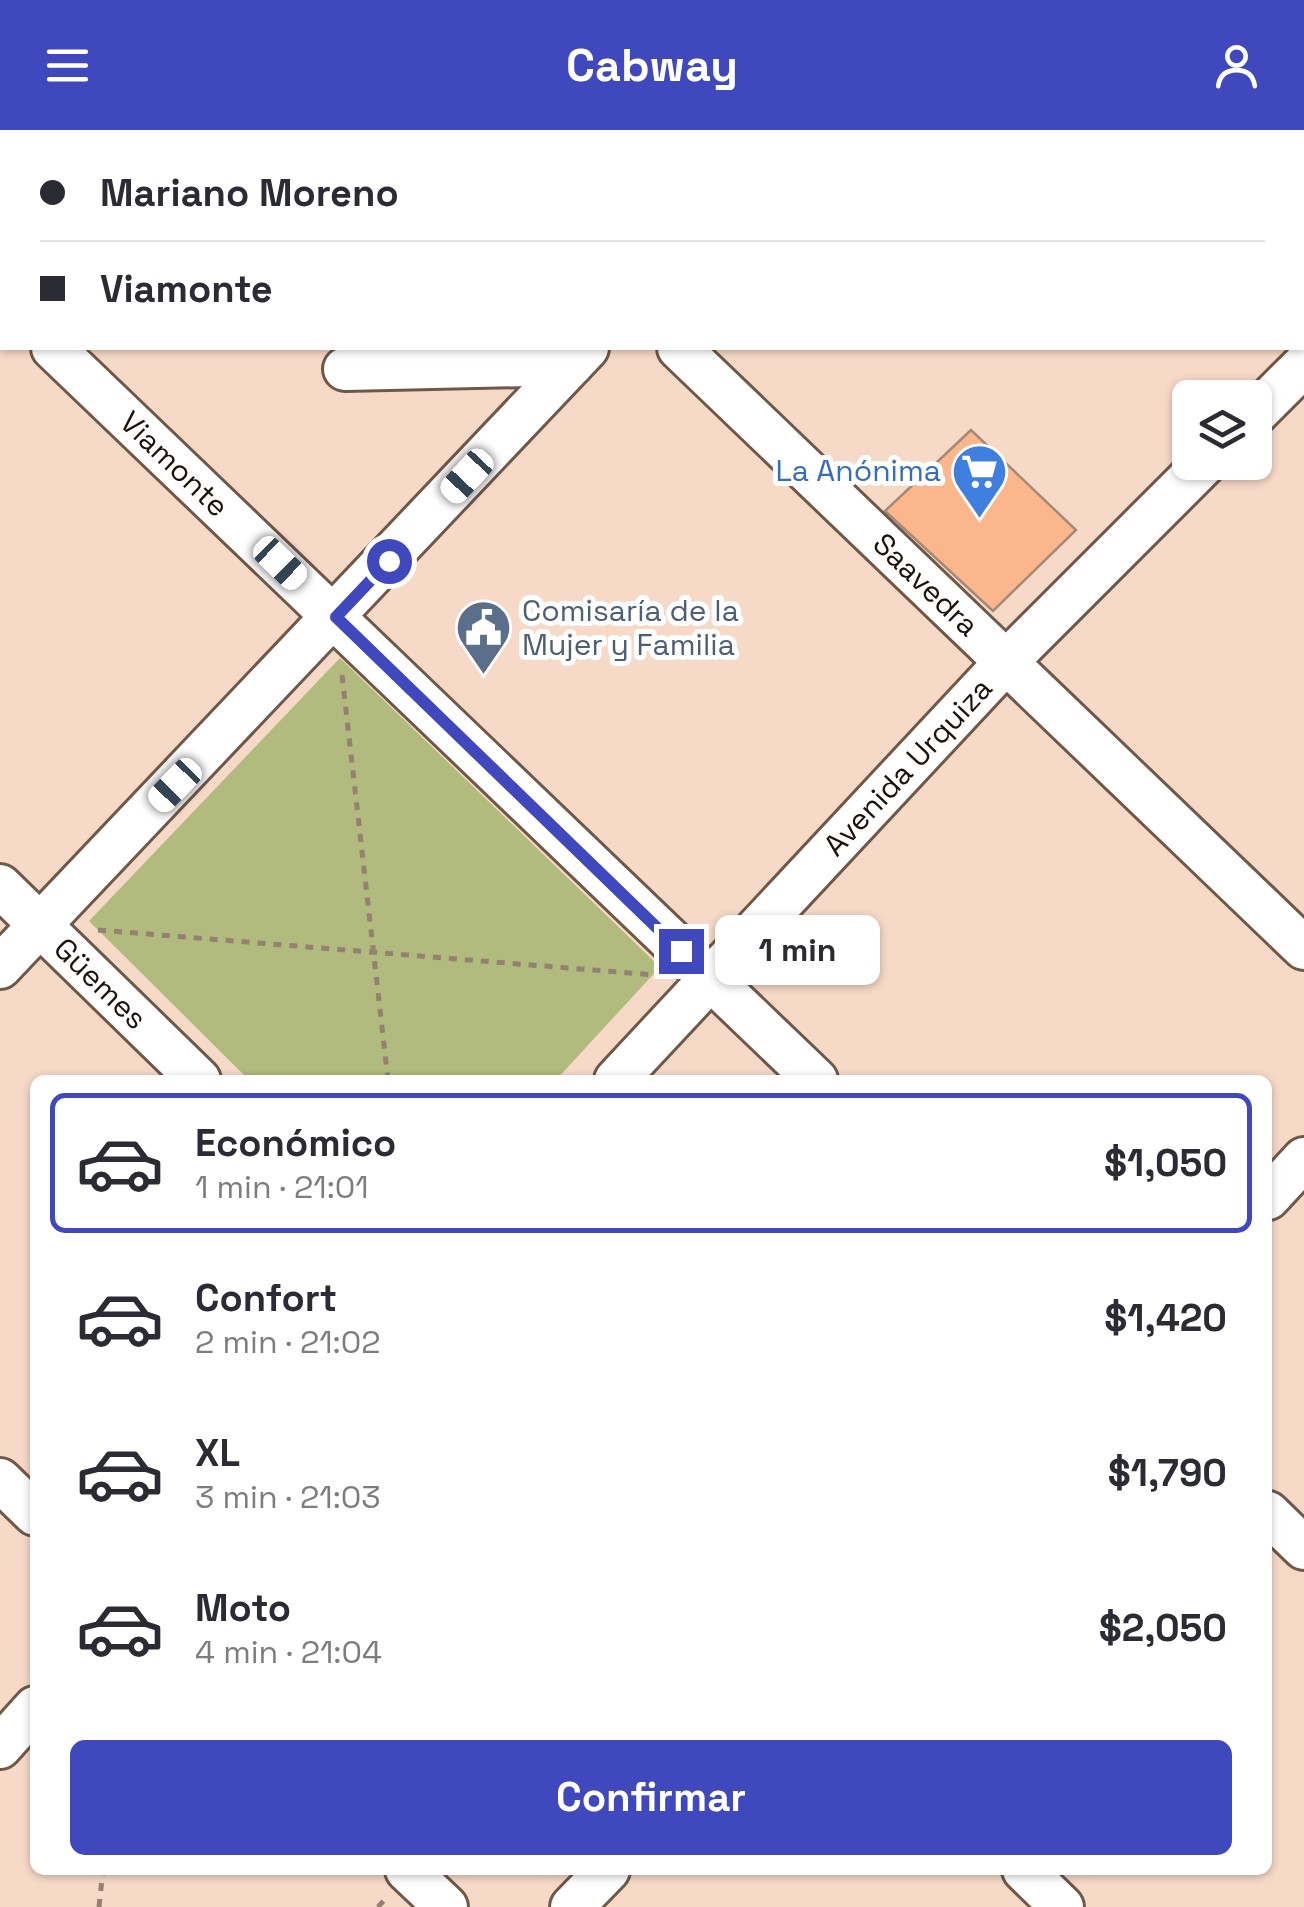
<!DOCTYPE html>
<html lang="es">
<meta charset="utf-8">
<style>
body{margin:0;font-family:"Space Grotesk",sans-serif;background:#f7f7f7;color:#2b2b33;height:100vh;display:flex;flex-direction:column;font-size:38px;white-space:nowrap}
*{box-sizing:border-box;margin:0}
p{font-size:32px;color:#7c7c81}
.icon{flex:none;width:55px;height:55px;fill:none;stroke:currentColor;stroke-width:2;stroke-linecap:round;stroke-linejoin:round}
.map{position:relative;flex:1;overflow:hidden}
.details{position:absolute;left:30px;top:945px;width:1242px;height:800px;display:flex;flex-direction:column;background:#fff;border-radius:15px;box-shadow:0 2px 8px #0004}
.details>*{flex:none}
.guide{position:absolute;left:0px;top:0px;width:1305px;height:220px;box-shadow:0 2px 8px #0004;display:grid;align-content:center;height:220px;padding:0 40px;background:#fff}
.fabs{position:absolute;left:1172px;top:250px;display:grid;gap:20px}
.fabs a{display:grid;place-items:center;width:100px;height:100px;border-radius:15px;background:#fff;box-shadow:0 2px 8px #0004;font-size:50px}
.end{position:absolute;width:45px;height:45px;margin:-22px;border:12px solid #4048bd;background:#fff;box-shadow:0 0 0 5px #fff}
.from{border-radius:50%}
.bubble{position:absolute;height:70px;border-radius:15px;background:#fff;box-shadow:0 2px 8px #0004;font-size:32px;font-weight:600;line-height:70px;text-align:center}
.car{position:absolute;width:30px;height:60px;margin:-30px -15px;border-radius:12px;box-shadow:0 0 8px 2px #0007;background:linear-gradient(#fff 24%,#345 0 40%,#fff 0 76%,#345 0 86%,#fff 0)}
.guide b{display:flex;align-items:center;gap:35px;height:95px;font-size:38px}
.guide b+b{border-top:2px solid #e1e1e2}
.guide i{width:25px;height:25px;background:#2b2b33}
ul{padding:18px 0 0;list-style:none}
li{display:flex;align-items:center;gap:30px;height:140px;margin:0 20px 15px;padding:0 20px;border:5px solid transparent;border-radius:15px}
li div{flex:1}
li b{display:block;font-size:38px}
li em{font-style:normal;font-weight:600}
li.active{border-color:#4048bd}
li>.icon{width:90px;height:90px;stroke-width:1.5}
.cta{display:flex;gap:20px;margin-top:auto;padding:20px 40px}
.cta a{flex:1;height:115px;border-radius:15px;background:#4048bd;color:#fff;font-size:40px;font-weight:600;line-height:115px;text-align:center}
header{display:flex;justify-content:space-between;align-items:center;height:130px;padding:0 40px;background:#4048bd;color:#fff;font-size:45px;font-weight:600}
.map>svg:first-child{display:block}
.green{fill:#b0bb7d}
.building{fill:#fbb68b;stroke:#a48979;stroke-width:2.5}
.lines{fill:none;stroke-linecap:round;stroke-linejoin:round}
.minor-casing{stroke:#705848;stroke-width:48}
.path{stroke:#958074;stroke-width:5;stroke-dasharray:8 8;stroke-linecap:butt}
.minor{stroke:#fff;stroke-width:42}
.route{stroke:#4048bd;stroke-width:12}
.labels{text-anchor:middle;stroke-width:10;stroke-linejoin:round;paint-order:stroke}
.street-label{font-size:30px;fill:#1c120c;stroke:#fff}
.shop-label{font-size:30px;fill:#366cbe;stroke:#fff;text-anchor:end}
.service-label{font-size:30px;fill:#4e5e75;stroke:#fff;text-anchor:start}
</style>
<header><svg class="icon" aria-label="menu" viewBox="0 0 24 24"><path d="M4 6h16M4 12h16M4 18h16"/></svg>Cabway<svg class="icon" aria-label="person" viewBox="0 0 24 24"><circle cx="12" cy="8" r="4"/><path d="M4 21q1-7 8-7t8 7"/></svg></header>
<div class="map">
<svg width="1304" height="1777" viewBox="0 0 1304 1777">
<rect width="100%" height="100%" fill="#f7d9c8"/>
<polygon class="green" points="340,528 660,837 556,950 249,950 89,791"/>
<polygon class="building" points="971,300 1076,400 993,481 885,381"/>
<g class="lines">
<defs>
<g id="minor">
<polyline points="452,0 454,2"/>
<polyline points="1060,0 1063,2"/>
<polyline points="37,2 39,0"/>
<polyline points="792,2 794,0"/>
<polyline points="0,42 2,40"/>
<polyline points="0,167 2,169"/>
<path id="s1" d="M53 218 816 950"/>
<path id="s2" d="M679 218 1304 818"/>
<polyline points="345,239 572,234"/>
<polyline points="1255,284 1304,235"/>
<path id="s3" d="M0 756 199 950"/>
<polyline points="0,837 587,218"/>
<path id="s4" d="M616 950 1005 533 1206 332"/>
<polyline points="1268,1068 1304,1029"/>
<polyline points="0,1350 35,1384"/>
<polyline points="1268,1383 1304,1418"/>
<polyline points="0,1617 35,1578"/>
<polyline points="407,1740 446,1777"/>
<polyline points="1024,1740 1062,1777"/>
<polyline points="572,1777 608,1740"/>
</g>
</defs>
<use href="#minor" class="minor-casing"/>
<g class="path">
<polyline points="342,545 388,950"/>
<polyline points="98,800 655,845"/>
<polyline points="99,1777 103,1740"/>
<polyline points="378,1777 387,1767"/>
</g>
<use href="#minor" class="minor"/>
</g>
<g class="lines">
<polyline class="route" points="389,431 336,487 681,821"/>
</g>
<defs>
<symbol id="supermarket-pin" viewBox="-11 -11 22 30"><path d="M0 17L-7.5 6A9.5 9.5 0 1 1 7.5 6Z" fill="#3f7fe0" stroke="#fff"/><path d="M-6-5.5h2.5l.6 2H6L4.5 2H-2.5L-4.4-4H-6ZM-1.5 3.2a1.3 1.3 0 1 0 .1 0ZM3 3.2a1.3 1.3 0 1 0 .1 0Z" fill="#fff"/></symbol>
<symbol id="civic-pin" viewBox="-11 -11 22 30"><path d="M0 17L-7.5 6A9.5 9.5 0 1 1 7.5 6Z" fill="#5c6f8a" stroke="#fff"/><path d="M-.6-6.5H3V-4.5H.6V-3L4-1V1h2V6H-6V1h2V-1L-.6-3ZM-1.2 2.5V6h2.4V2.5Z" fill="#fff"/></symbol>
</defs>
<g fill-rule="evenodd">
<use href="#supermarket-pin" x="948" y="310" width="63" height="86"/>
<use href="#civic-pin" x="452" y="466" width="63" height="86"/>
</g>
<g class="labels">
<g class="street-label">
<text dy="10" stroke="none"><textPath href="#s1" startOffset="168">Viamonte</textPath></text>
<text dy="10" stroke="none"><textPath href="#s2" startOffset="342">Saavedra</textPath></text>
<text dy="10" stroke="none"><textPath href="#s4" startOffset="428">Avenida Urquiza</textPath></text>
<text dy="10" stroke="none"><textPath href="#s3" startOffset="140">Güemes</textPath></text>
</g>
<g class="shop-label">
<text x="941" y="351">La Anónima</text>
</g>
<g class="service-label">
<text x="522" y="491">Comisaría de la<tspan x="522" dy="34">Mujer y Familia</tspan></text>
</g>
</g>
</svg>
<div class="fabs">
<a><svg class="icon" aria-label="layers" viewBox="0 0 24 24"><path d="M12 4l9 5-9 5-9-5zM3 14l9 5 9-5"/></svg></a>
</div>
<i class="end from" style="left:389px;top:431px"></i>
<i class="end" style="left:681px;top:821px"></i>
<div class="bubble" style="left:715px;top:785px;width:165px">1 min</div>
<i class="car" style="left:467px;top:346px;rotate:223deg"></i>
<i class="car" style="left:280px;top:433px;rotate:134deg"></i>
<i class="car" style="left:175px;top:655px;rotate:224deg"></i>
<div class="guide">
<b><i class="from"></i>Mariano Moreno</b>
<b><i></i>Viamonte</b>
</div>
<section class="details">
<ul>
<li class="active"><svg class="icon" aria-label="car" viewBox="0 0 24 24"><path d="M5 17H2v-5l4-1 3-4h7l3 4 3 1v5h-3M9 17h6M6 11h13"/><circle cx="7" cy="17" r="2"/><circle cx="17" cy="17" r="2"/></svg><div><b>Económico</b><p>1 min · 21:01</p></div><em>$1,050</em></li>
<li><svg class="icon" aria-label="car" viewBox="0 0 24 24"><path d="M5 17H2v-5l4-1 3-4h7l3 4 3 1v5h-3M9 17h6M6 11h13"/><circle cx="7" cy="17" r="2"/><circle cx="17" cy="17" r="2"/></svg><div><b>Confort</b><p>2 min · 21:02</p></div><em>$1,420</em></li>
<li><svg class="icon" aria-label="car" viewBox="0 0 24 24"><path d="M5 17H2v-5l4-1 3-4h7l3 4 3 1v5h-3M9 17h6M6 11h13"/><circle cx="7" cy="17" r="2"/><circle cx="17" cy="17" r="2"/></svg><div><b>XL</b><p>3 min · 21:03</p></div><em>$1,790</em></li>
<li><svg class="icon" aria-label="car" viewBox="0 0 24 24"><path d="M5 17H2v-5l4-1 3-4h7l3 4 3 1v5h-3M9 17h6M6 11h13"/><circle cx="7" cy="17" r="2"/><circle cx="17" cy="17" r="2"/></svg><div><b>Moto</b><p>4 min · 21:04</p></div><em>$2,050</em></li>
</ul>
<div class="cta"><a>Confirmar</a></div>
</section>
</div>
